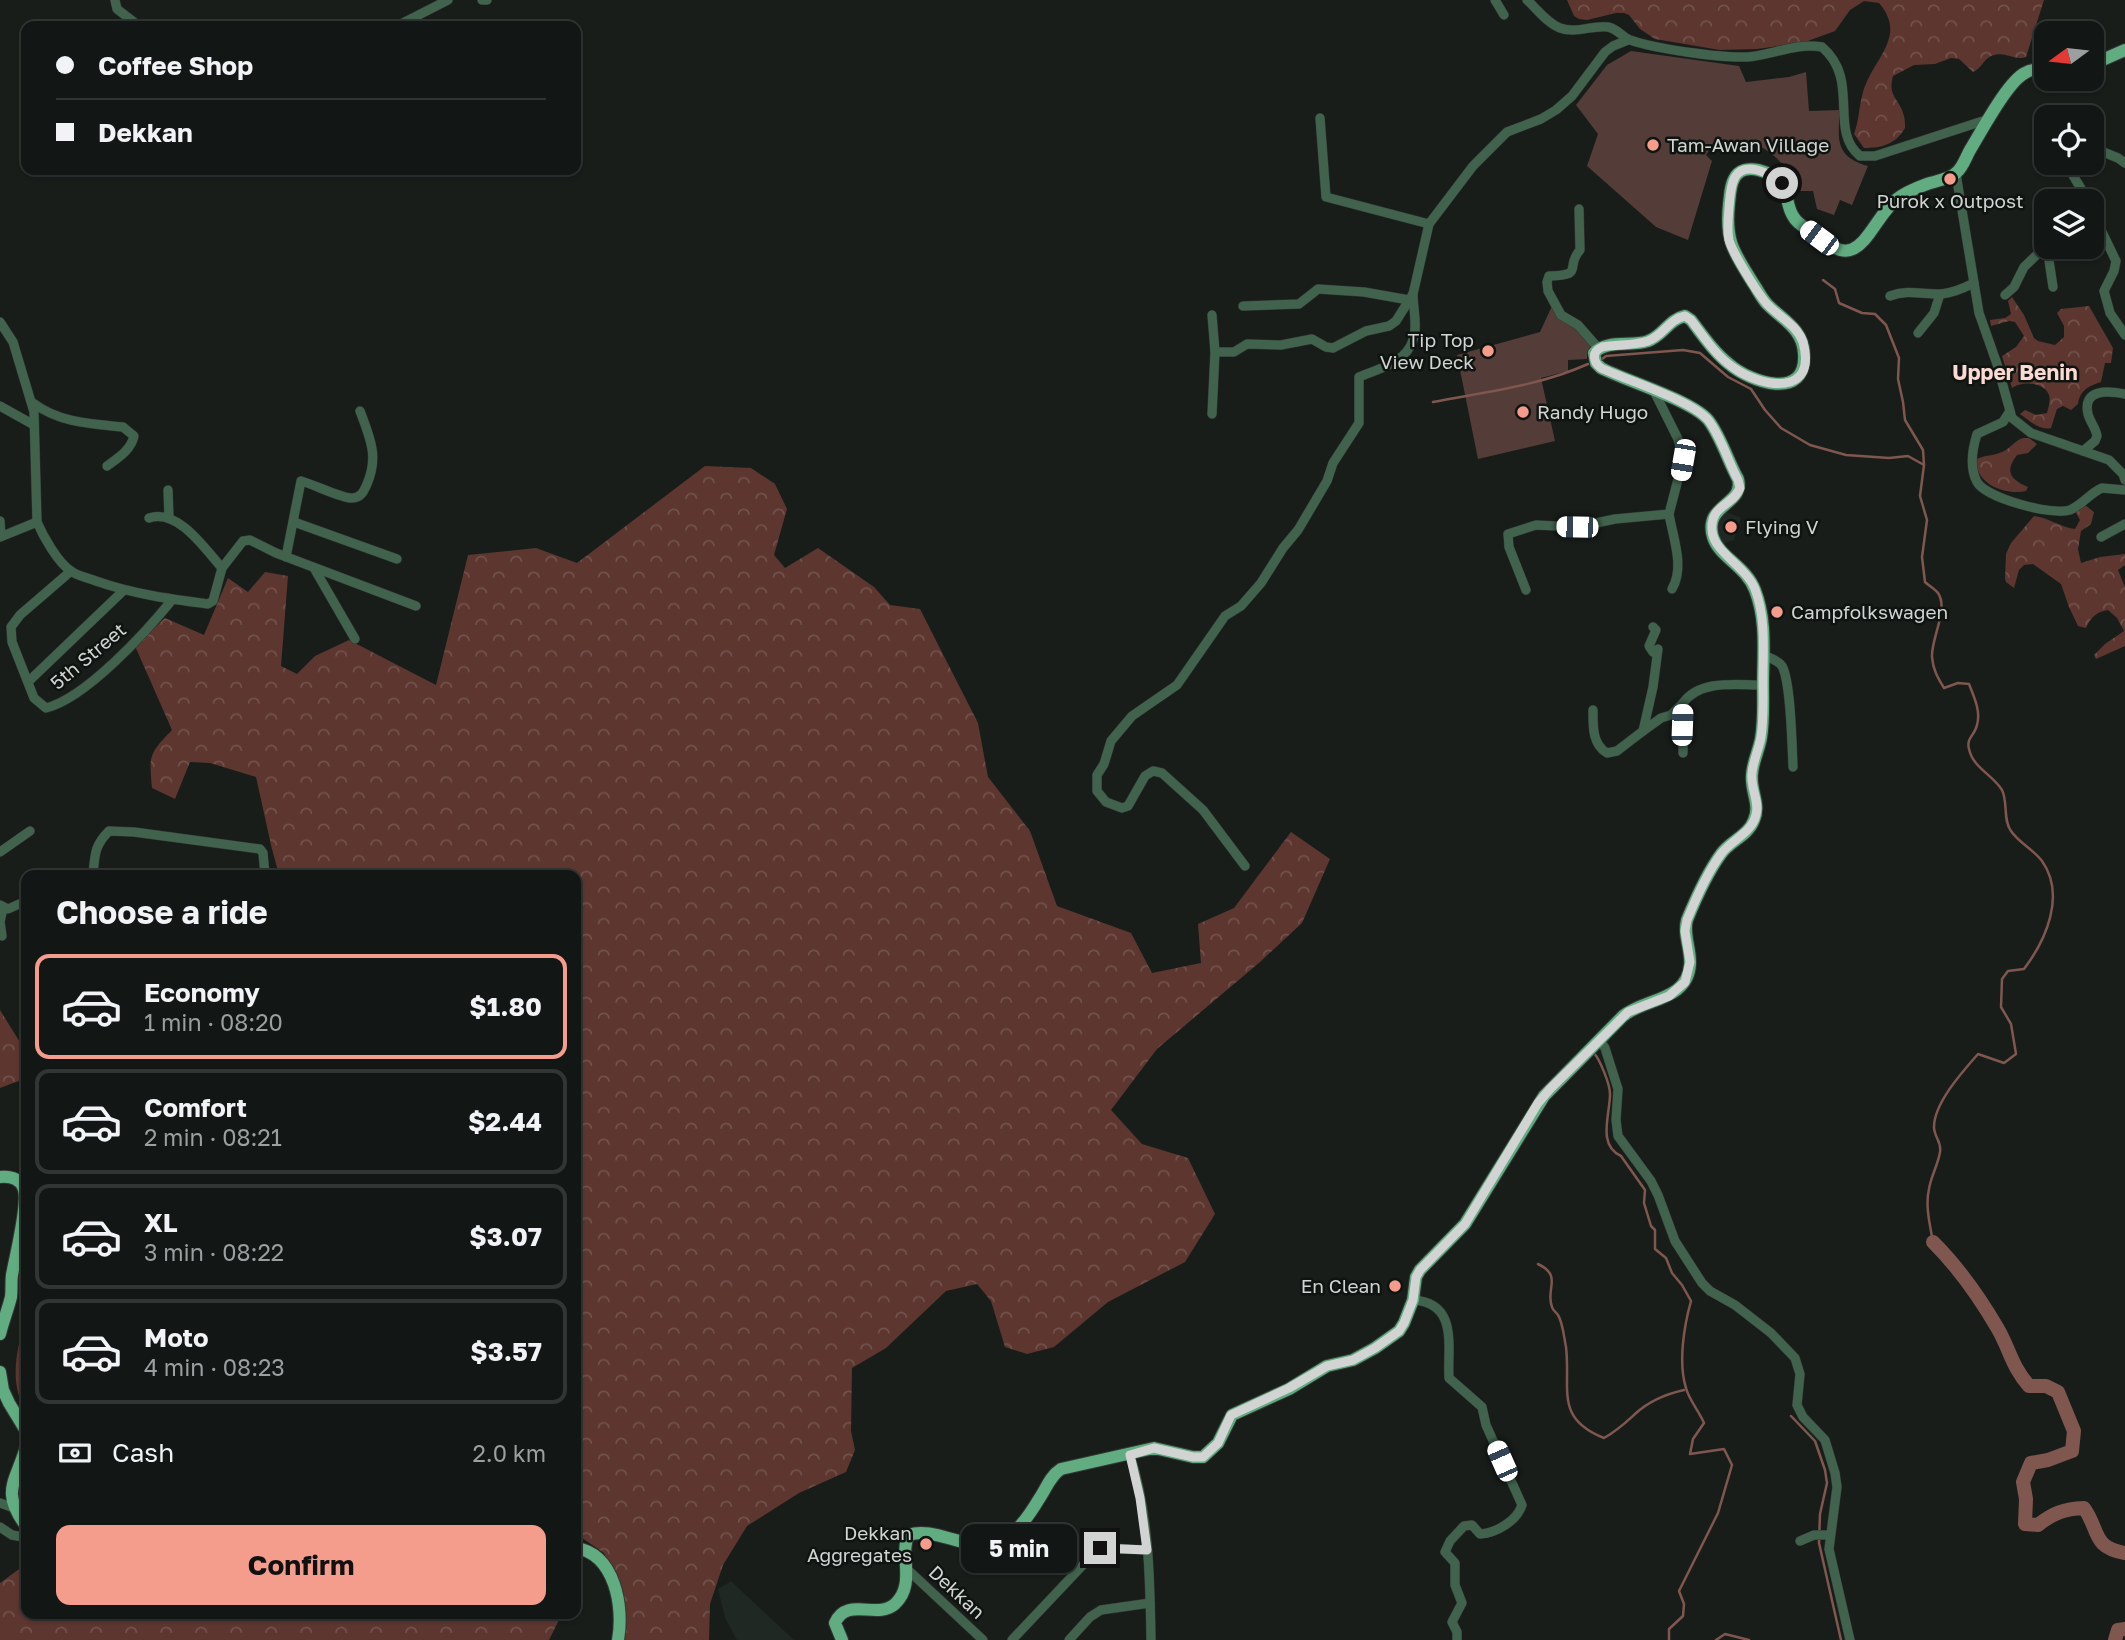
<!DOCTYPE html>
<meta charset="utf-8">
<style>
body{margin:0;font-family:"Golos Text",sans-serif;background:#1b1f1d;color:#f1f3f6;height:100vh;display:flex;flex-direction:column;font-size:26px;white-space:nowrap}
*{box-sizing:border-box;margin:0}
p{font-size:23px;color:#9c9fa0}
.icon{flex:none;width:38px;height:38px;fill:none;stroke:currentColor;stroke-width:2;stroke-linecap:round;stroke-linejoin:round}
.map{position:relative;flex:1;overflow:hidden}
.panel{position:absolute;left:21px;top:870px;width:560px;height:749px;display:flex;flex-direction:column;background:#121614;border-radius:14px;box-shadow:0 2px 5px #0004,0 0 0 2px #313534}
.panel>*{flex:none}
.top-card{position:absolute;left:21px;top:21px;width:560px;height:154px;border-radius:14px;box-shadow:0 2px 5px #0004,0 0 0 2px #313534;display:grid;align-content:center;height:154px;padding:0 35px;background:#121614}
.needle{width:46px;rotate:255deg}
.controls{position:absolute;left:2034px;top:21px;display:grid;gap:14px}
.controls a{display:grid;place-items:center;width:70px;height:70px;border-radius:14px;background:#121614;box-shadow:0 2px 5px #0004,0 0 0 2px #313534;font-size:35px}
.end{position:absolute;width:32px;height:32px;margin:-16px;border:9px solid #d1d4d2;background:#111;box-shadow:0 0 0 4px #111}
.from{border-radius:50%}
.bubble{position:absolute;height:49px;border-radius:14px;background:#121614;box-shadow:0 2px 5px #0004,0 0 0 2px #313534;font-size:23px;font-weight:700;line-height:49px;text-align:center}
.car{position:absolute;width:21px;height:42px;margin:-21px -10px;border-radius:9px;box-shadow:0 0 5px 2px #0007;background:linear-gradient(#fff 24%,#345 0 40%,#fff 0 76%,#345 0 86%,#fff 0)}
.top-card b{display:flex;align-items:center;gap:24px;height:66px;font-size:26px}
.top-card b+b{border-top:2px solid #313534}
.top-card i{width:18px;height:18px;background:#f1f3f6}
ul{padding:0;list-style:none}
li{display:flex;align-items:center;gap:21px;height:105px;margin:0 14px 10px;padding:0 21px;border:4px solid #313534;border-radius:14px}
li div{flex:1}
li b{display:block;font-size:26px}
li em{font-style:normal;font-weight:700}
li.on{border-color:#f49d8d}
li>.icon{width:63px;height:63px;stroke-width:1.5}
h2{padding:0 35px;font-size:32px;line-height:84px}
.pay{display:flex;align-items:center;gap:18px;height:77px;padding:0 35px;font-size:26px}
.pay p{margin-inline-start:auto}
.action{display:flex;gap:14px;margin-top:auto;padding:14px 35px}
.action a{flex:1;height:80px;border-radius:14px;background:#f49d8d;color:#111;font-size:28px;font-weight:700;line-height:80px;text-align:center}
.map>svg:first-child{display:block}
.built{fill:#1f2823}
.forest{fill:url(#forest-crowns)}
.park{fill:#543c38}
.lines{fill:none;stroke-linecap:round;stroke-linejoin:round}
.stream{stroke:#7f574f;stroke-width:2.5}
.river{stroke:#7f574f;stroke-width:14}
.minor-casing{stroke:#323734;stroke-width:10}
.major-casing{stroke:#323734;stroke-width:14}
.minor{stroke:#41634e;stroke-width:9}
.major{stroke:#62ac81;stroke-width:12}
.route{stroke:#d1d4d2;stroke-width:9}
.poi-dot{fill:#f49d8d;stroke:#0f1411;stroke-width:2.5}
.labels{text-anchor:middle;stroke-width:5;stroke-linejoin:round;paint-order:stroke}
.poi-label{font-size:19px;fill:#d1d4d2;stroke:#0f1411;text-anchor:start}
.street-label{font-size:19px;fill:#d1d4d2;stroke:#0f1411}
.neighbourhood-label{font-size:21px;font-weight:bold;fill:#fcd9d2;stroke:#0f1411}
</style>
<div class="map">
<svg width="2125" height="1640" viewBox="0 0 2125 1640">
<defs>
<pattern id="forest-crowns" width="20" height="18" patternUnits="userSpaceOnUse" patternTransform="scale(1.75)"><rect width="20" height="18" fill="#5c362f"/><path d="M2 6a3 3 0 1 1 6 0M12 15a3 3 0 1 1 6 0" fill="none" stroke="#72524c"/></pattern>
</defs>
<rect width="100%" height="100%" fill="#181d1a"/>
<g class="built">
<polygon points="1727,512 1741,518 1734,540 1722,544 1716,529 1721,518"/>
<polygon points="731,1581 794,1640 737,1640 725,1618 718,1589"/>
</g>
<g class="forest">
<path d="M1567 0H2044L2026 57C2014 61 2004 50 1991 56 1983 60 1981 69 1973 72L1959 59 1951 58 1935 64 1914 65 1893 76C1887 97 1900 99 1904 116 1905 120 1905 124 1905 128 1896 144 1882 148 1864 148L1854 134C1859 121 1859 106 1863 92 1873 58 1908 37 1879 3L1864 1 1850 10 1835 31 1805 42 1757 49 1720 50 1655 39 1640 29 1629 15 1624 13H1616L1587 20 1579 19 1574 16Z"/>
<path d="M2012 297 2024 315 2034 338 2038 341 2055 345 2064 337V326L2057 313 2061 309 2089 306 2113 348 2111 363H2105L2101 382C2089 386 2080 390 2078 404L2071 410 2063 406 2057 409 2051 428C2039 431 2029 420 2020 414L2025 410 2036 415 2047 413C2048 408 2051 401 2049 395 2044 381 2021 381 2012 388L2002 356 2016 347 2024 336 2015 322 2009 321 1991 326 1990 320 2005 318 2011 314 2008 301Z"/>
<path d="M2023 438H2029L2037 444 2028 453 2017 455C2004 472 2011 480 2028 487L2026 491C2006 496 1973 483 1977 459 1985 455 1993 456 2002 452 2010 449 2014 441 2023 438Z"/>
<path d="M705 466 751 468 775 484 787 509 774 555 785 568 818 548 874 587 890 605 920 609 978 723 988 777 1030 831 1057 906 1131 933 1152 973 1201 963 1198 924 1234 908 1291 832 1330 859 1302 923 1260 962 1157 1049 1111 1110 1142 1144 1188 1158 1215 1214 1185 1262 1108 1302 1054 1347 1027 1354 1005 1347 991 1301 977 1284 946 1291 886 1348 852 1368 851 1431 855 1450 846 1472 799 1493 747 1526 723 1565 710 1604 709 1640H621L620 1591 604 1553 579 1536H576V875H279L271 845 256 777 210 763 190 762 175 799 152 788C149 755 149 754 172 730L135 646 165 618 204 635 228 578 248 592 265 572 288 576 281 666 297 674 315 656 349 640 436 685 468 555 536 548 577 563Z"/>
<path d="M2085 505 2094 512 2091 524 2081 531 2078 549 2081 563 2100 557 2125 554V565L2118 570 2125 587V646L2096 659 2094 655 2105 644 2124 631 2117 618 2108 610C2096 612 2091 617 2086 628L2078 626 2069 607 2061 584 2033 564 2024 565 2019 570 2014 588 2006 582 2005 579 2006 554 2011 543 2034 516C2049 518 2060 527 2075 529L2080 520 2075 511Z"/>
<polygon points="0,1010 26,1052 26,1085 24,1079 0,1088"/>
<path d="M26 1318V1410C8 1384 17 1347 26 1318Z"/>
<polygon points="26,1564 26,1614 562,1614 549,1640 0,1640 0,1583"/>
</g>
<g class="park">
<path d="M1631 51 1739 66 1746 82 1789 77 1806 72 1809 111 1840 110C1838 138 1834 157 1868 166L1852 205 1840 200 1834 215 1817 209 1813 191H1795C1790 169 1775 152 1754 144L1745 146 1735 154 1714 142 1706 155 1712 161 1688 240 1656 227 1587 166 1598 134 1576 105 1607 65Z"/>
<polygon points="1552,306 1579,329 1592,345 1587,353 1587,359 1568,360 1568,371 1541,378 1555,441 1478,459 1457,355 1540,332"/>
</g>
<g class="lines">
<g class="stream">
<path d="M1823 280 1835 289 1839 303 1862 313 1875 314 1886 325 1899 358 1898 379 1903 402 1905 420 1923 450 1924 465 1920 496 1927 520 1922 557 1925 582C1928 585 1935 589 1938 593 1949 609 1931 638 1932 657 1933 670 1938 678 1944 688L1958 683 1969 684C1974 697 1981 711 1977 725 1975 735 1966 738 1969 749 1973 768 1993 775 2002 790 2008 802 2003 821 2011 831 2019 843 2033 849 2042 861 2066 895 2046 940 2024 969L2008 971 2002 979 2001 1007 2011 1024 2016 1054 2004 1063 1978 1054C1963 1071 1934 1103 1934 1127 1934 1137 1942 1142 1940 1152 1938 1165 1931 1176 1929 1189 1925 1206 1930 1225 1933 1242"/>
<polyline points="1602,359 1606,356 1683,350 1700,353 1728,377 1751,389 1765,410 1781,428 1810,445 1846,455 1889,458 1908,456 1924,465"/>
<path d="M1433 402C1485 392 1539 386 1588 364"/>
<path d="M1594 1053C1600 1060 1610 1084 1610 1094 1610 1115 1597 1145 1621 1156L1645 1190 1644 1203 1651 1226 1655 1230V1249L1666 1258 1672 1273 1682 1285 1691 1301C1684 1326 1678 1363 1686 1388 1689 1400 1699 1411 1704 1423L1693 1439 1690 1454 1724 1449 1732 1465 1718 1513 1679 1591 1684 1604 1683 1616 1669 1629V1640"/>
<path d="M1538 1264C1563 1276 1545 1289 1552 1307 1553 1311 1556 1312 1558 1315 1563 1323 1564 1338 1566 1347 1571 1389 1554 1418 1604 1438 1618 1430 1624 1424 1635 1414 1649 1401 1666 1394 1684 1390"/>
<polyline points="1791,1416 1815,1441 1825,1470 1827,1483 1820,1514 1819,1543 1841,1640"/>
<polyline points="1716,1640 1725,1634 1749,1640"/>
</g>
<g class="river">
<path d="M1933 1242C1959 1268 1980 1298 1998 1329 2010 1350 2012 1367 2029 1386H2046L2058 1392 2074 1431 2072 1451 2048 1460 2031 1463 2023 1482 2026 1499 2025 1524 2038 1525C2053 1513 2064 1509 2084 1508 2100 1530 2091 1547 2125 1553"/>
<polyline points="2115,1640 2118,1630 2125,1629"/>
</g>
<defs>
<g id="minor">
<polyline points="115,0 117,9 139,26"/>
<polyline points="482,0 487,0"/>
<polyline points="1495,0 1504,15"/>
<path d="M1527 0C1537 9 1547 23 1560 28 1575 34 1592 25 1608 27 1618 29 1622 37 1630 40 1656 49 1720 58 1747 57 1772 55 1798 42 1822 47 1861 80 1828 130 1860 156H1875L1989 119"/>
<polyline points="397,26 448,0"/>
<polyline points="1320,118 1326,197 1429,224"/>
<polyline points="2091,147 2118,158 2125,163"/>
<path d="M2067 163C2072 177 2082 187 2087 201"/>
<polyline points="1956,174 1979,313 1997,364 2012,418 2031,433 2109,460 2123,474 2125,480"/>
<path d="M1579 209 1580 250C1564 268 1586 275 1549 276L1547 282 1548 291 1561 315 1578 325 1599 349"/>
<polyline points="2091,209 2116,261 2114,271 2104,291 2110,313 2125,335"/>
<polyline points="2047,247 2053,287"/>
<polyline points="2005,295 2014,287 2024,267 2046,246"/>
<path d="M1890 296C1908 289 1924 295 1941 294 1953 293 1964 288 1974 283"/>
<polyline points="1243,306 1299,304 1318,289 1364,292 1409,300"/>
<path d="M0 322 13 342 34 412 37 522C43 536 58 563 71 571 77 576 89 578 96 581 133 594 170 599 208 604L213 601 222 568 243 541 250 540 276 553 416 606"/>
<polyline points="1918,333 1934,313 1940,294"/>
<polyline points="1215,352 1234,352 1247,344 1281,345 1312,339 1326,347 1333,348 1366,331 1389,326 1396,321 1413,294 1429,224 1473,166 1507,132 1541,119 1556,110 1572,96 1605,52 1613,46 1628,40"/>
<path d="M33 403C60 423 91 424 123 427L134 436C131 450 118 458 107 466"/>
<polyline points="0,406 34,425"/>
<path d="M2010 411 2003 422 1977 434C1972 450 1969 467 1977 482 1986 498 2052 516 2070 510 2082 505 2090 493 2102 488L2125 490"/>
<polyline points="1212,414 1215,352 1212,315"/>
<path d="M2083 451 2095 441 2097 436C2096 428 2090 422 2088 414 2082 388 2109 391 2125 394"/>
<polyline points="168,490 169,518"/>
<path d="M1669 514C1673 538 1685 567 1672 589"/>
<path d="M149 518C178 508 205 549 222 568"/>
<polyline points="0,521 1,536"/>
<polyline points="294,522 397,559"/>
<polyline points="0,537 37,522"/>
<polyline points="2101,537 2125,524"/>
<path d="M286 557 301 481C313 484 343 499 352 498 361 498 364 491 367 484 379 456 370 438 360 411"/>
<polyline points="314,568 355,639"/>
<path d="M71 571 20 615 11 627 12 642 34 698 46 708C86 698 146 632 172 600"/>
<polyline points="1526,590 1509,547 1508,534 1536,525 1577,527 1615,519 1669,514 1683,460 1678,439 1654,391"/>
<polyline points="1653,627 1656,630 1649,646 1653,652 1658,649 1653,687 1643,731 1661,718 1671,715 1683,703"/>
<path d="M1763 655C1770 658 1778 660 1782 666 1791 682 1792 746 1793 767"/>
<polyline points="29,681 124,590"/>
<path d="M1593 710C1593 726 1592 744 1607 753L1617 751 1643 731"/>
<path d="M1683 753V703C1700 679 1737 685 1763 685"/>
<polyline points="0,852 30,831"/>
<path d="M1245 866 1203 810 1162 773 1153 771 1145 776 1128 806 1122 808 1106 802 1097 791V775L1104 764 1111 741 1132 716 1177 685 1225 616 1241 606 1261 583 1283 548 1298 530 1327 481 1333 463 1359 423V377C1378 369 1406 363 1413 340 1418 327 1413 308 1413 294"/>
<path d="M93 875C95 855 94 846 109 831L134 832 260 849 263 853 265 875"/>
<polyline points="0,905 8,909 26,901"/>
<polyline points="2,936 0,922 3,908"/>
<polyline points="1599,1039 1605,1048 1618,1089 1616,1120 1618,1136 1651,1181 1658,1195 1675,1241 1702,1283 1710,1291 1735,1305 1771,1333 1795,1358 1800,1374 1797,1405 1803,1417 1825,1440 1835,1473 1837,1487 1829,1549 1850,1640"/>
<path d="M1413 1300C1459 1303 1447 1347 1449 1378L1482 1407 1486 1425 1522 1505C1517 1521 1496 1533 1480 1534L1472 1525 1464 1526 1450 1541 1445 1552 1455 1563V1585L1462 1603 1452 1622 1457 1632V1640"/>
<path d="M1130 1455C1149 1514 1150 1578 1151 1640"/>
<polyline points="0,1503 14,1508"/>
<polyline points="0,1527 12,1535 23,1537 26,1534"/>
<polyline points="1800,1541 1814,1535 1829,1535"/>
<polyline points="907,1569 983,1640"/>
<polyline points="1012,1640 1097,1550 1103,1548 1147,1550"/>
<polyline points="1069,1640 1090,1617 1101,1610 1150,1603"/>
</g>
<g id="major">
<polyline points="2091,65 2125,50"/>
<path d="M0 1177C9 1176 19 1178 23 1187 30 1201 15 1257 12 1275 11 1282 12 1289 11 1297 8 1309 3 1322 0 1334"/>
<polyline points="0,1372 3,1390 9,1403 26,1431"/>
<path d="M26 1447C16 1482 0 1491 26 1526"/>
<path d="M576 1548C615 1554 624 1607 618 1640"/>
<path d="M842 1640 835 1623C847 1596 877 1620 895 1604 917 1583 898 1553 909 1535 932 1526 966 1550 994 1544 1013 1539 1029 1516 1039 1499 1046 1489 1050 1476 1061 1469L1154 1448 1193 1457H1203L1218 1443 1232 1415 1289 1389 1327 1366 1353 1360 1375 1348 1399 1331 1404 1323 1413 1300 1416 1277 1420 1270 1465 1224 1544 1096 1623 1016C1645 998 1688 1001 1690 964 1691 949 1683 935 1687 920 1696 898 1707 873 1721 854 1730 841 1748 836 1754 820 1761 804 1750 791 1752 774 1753 761 1759 750 1761 738 1764 721 1763 702 1763 685 1763 653 1767 621 1755 590 1746 566 1719 557 1713 537 1703 504 1745 505 1738 479 1728 461 1721 437 1709 421 1694 401 1626 381 1601 368L1596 363 1594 353C1607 339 1632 347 1648 341 1663 336 1669 319 1685 316L1691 320C1703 336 1714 352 1729 364 1751 383 1807 401 1804 354 1803 329 1783 320 1768 305 1761 298 1758 290 1753 283 1734 252 1725 242 1729 204 1730 196 1730 186 1734 179 1743 160 1775 172 1783 186 1788 195 1787 207 1793 216 1797 224 1806 228 1813 233 1836 250 1849 262 1869 234 1890 205 1891 197 1927 184 1936 181 1951 179 1957 172 1963 167 1966 157 1970 150 1981 132 2008 81 2025 73 2031 69 2039 69 2046 70"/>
</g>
</defs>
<use href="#minor" class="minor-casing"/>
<use href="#major" class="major-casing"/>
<use href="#minor" class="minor"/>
<use href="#major" class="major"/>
</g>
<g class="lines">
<path class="route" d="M1100 1548 1147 1550 1140 1498 1130 1455 1154 1448 1193 1457H1203L1218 1443 1231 1415 1289 1388 1327 1366 1353 1360 1375 1348 1399 1331 1404 1323 1413 1300 1416 1277 1420 1270 1465 1224 1538 1103 1550 1089 1628 1012 1669 996 1685 982 1690 962 1685 931 1687 920C1696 898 1707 873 1721 854 1732 839 1751 834 1756 815 1760 801 1750 788 1752 773 1753 761 1759 749 1761 737 1764 718 1763 698 1763 679 1763 648 1766 618 1755 589 1746 566 1713 552 1712 530 1710 505 1733 506 1740 488L1738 480C1728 461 1721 437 1709 421 1694 401 1626 380 1601 368 1593 362 1591 352 1602 347 1617 344 1633 346 1648 341 1663 336 1669 319 1685 316L1691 320C1704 337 1716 356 1734 368 1762 388 1818 397 1803 342 1797 325 1779 317 1767 304 1758 294 1732 252 1729 240 1727 230 1728 218 1729 208 1730 198 1730 186 1735 177 1745 160 1771 174 1782 183"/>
</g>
<g class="poi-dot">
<circle cx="1653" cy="145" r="7"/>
<circle cx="1950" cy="179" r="7"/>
<circle cx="1488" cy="351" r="7"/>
<circle cx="1523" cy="412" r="7"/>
<circle cx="1731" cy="527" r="7"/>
<circle cx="1777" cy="612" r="7"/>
<circle cx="1395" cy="1286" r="7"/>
<circle cx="926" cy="1544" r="7"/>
</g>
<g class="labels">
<g class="poi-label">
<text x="1667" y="152">Tam-Awan Village</text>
<text x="1950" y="208" text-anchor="middle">Purok x Outpost</text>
<text x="1474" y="347" text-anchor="end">Tip Top<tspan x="1474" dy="22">View Deck</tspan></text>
<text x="1537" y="419">Randy Hugo</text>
<text x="1745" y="534">Flying V</text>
<text x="1791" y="619">Campfolkswagen</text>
<text x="1381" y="1293" text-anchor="end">En Clean</text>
<text x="912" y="1540" text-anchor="end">Dekkan<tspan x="912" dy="22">Aggregates</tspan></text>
</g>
<g class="street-label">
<text transform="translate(88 656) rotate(-40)" y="7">5th Street</text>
<text transform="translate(957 1592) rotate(43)" y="7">Dekkan</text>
</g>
<g class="neighbourhood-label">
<text x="2015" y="380">Upper Benin</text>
</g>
</g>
</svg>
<div class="controls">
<a><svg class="needle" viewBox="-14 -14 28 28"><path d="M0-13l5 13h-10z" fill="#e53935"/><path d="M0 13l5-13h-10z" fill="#9c9fa0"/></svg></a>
<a><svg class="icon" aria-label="locate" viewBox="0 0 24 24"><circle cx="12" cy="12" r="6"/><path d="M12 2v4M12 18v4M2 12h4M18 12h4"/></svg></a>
<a><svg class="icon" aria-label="layers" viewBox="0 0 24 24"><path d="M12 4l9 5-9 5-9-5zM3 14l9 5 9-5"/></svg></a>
</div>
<i class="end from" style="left:1782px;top:183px"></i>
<i class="end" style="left:1100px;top:1548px"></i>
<div class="bubble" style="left:961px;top:1524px;width:116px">5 min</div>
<i class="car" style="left:1819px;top:238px;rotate:307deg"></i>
<i class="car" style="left:1683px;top:460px;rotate:190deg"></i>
<i class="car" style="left:1577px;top:527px;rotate:271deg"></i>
<i class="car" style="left:1682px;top:725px;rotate:2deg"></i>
<i class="car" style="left:1502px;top:1461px;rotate:336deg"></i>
<div class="top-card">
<b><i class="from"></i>Coffee Shop</b>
<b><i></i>Dekkan</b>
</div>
<section class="panel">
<h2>Choose a ride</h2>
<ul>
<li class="on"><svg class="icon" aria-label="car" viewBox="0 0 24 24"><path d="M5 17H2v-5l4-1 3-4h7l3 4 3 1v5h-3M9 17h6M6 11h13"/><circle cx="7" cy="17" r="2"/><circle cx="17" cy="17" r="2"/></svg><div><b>Economy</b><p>1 min · 08:20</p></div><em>$1.80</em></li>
<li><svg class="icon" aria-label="car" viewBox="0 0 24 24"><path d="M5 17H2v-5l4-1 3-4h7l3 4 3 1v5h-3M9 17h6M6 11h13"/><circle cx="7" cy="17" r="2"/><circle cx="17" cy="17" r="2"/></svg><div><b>Comfort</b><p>2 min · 08:21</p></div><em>$2.44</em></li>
<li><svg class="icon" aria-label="car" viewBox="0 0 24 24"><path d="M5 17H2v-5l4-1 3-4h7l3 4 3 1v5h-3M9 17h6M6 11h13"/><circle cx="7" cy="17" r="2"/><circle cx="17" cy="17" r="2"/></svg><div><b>XL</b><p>3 min · 08:22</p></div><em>$3.07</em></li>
<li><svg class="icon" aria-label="car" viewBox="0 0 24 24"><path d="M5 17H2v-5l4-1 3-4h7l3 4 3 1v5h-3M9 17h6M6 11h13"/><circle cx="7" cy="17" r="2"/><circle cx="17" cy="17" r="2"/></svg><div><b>Moto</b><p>4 min · 08:23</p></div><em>$3.57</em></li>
</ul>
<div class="pay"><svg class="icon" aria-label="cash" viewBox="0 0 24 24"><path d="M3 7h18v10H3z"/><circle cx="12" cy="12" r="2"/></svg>Cash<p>2.0 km</p></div>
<div class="action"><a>Confirm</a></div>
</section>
</div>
